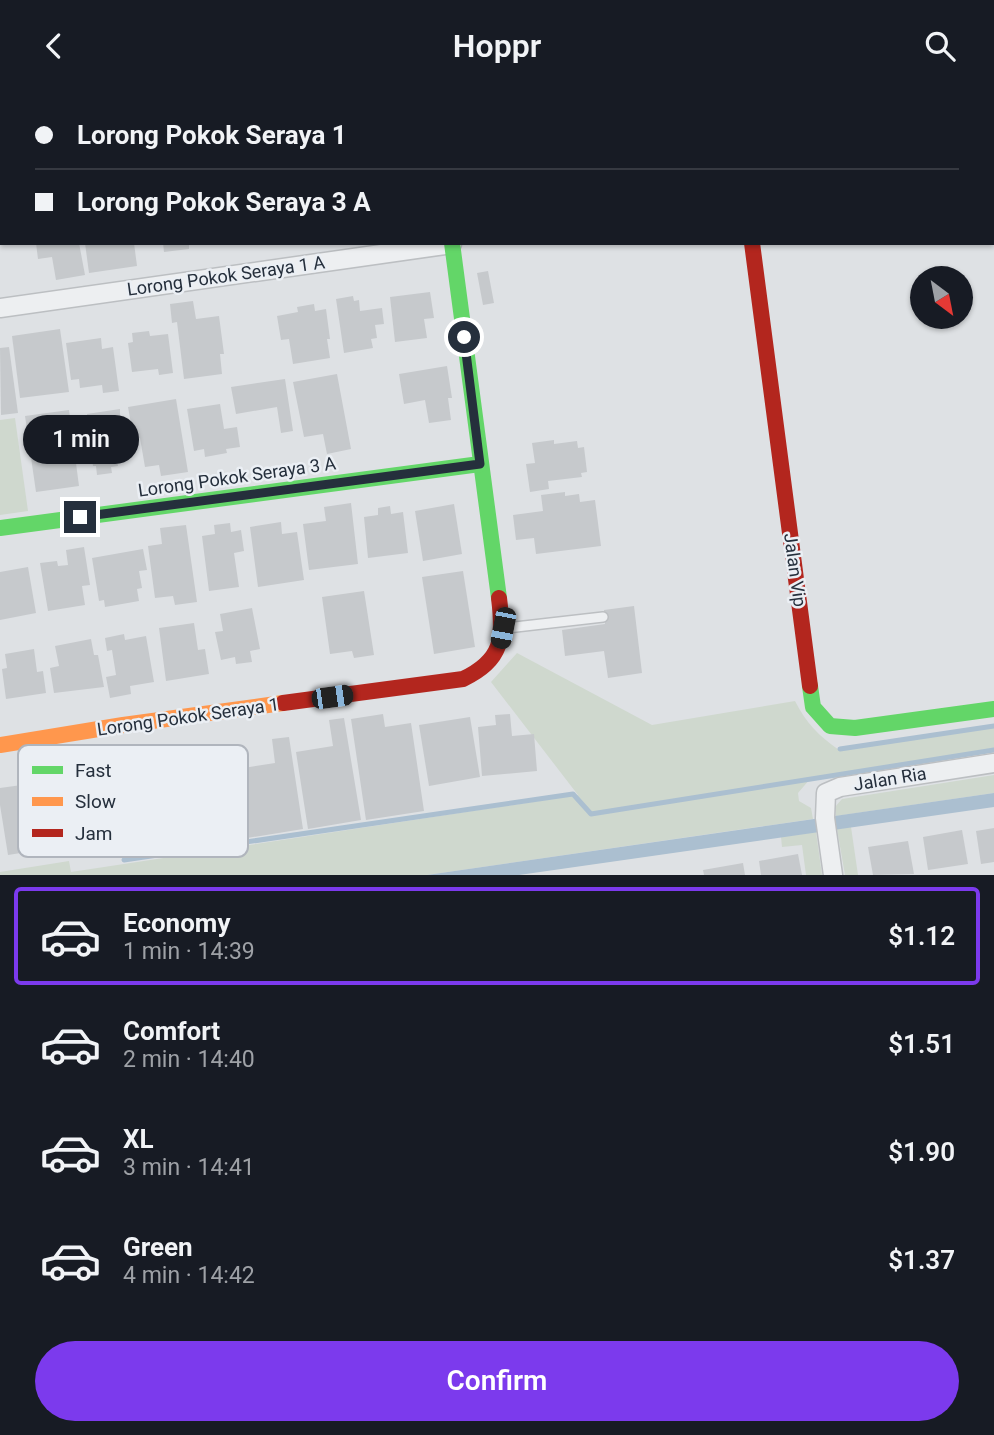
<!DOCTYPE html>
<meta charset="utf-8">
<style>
body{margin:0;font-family:Roboto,sans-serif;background:#20242c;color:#f1f3f6;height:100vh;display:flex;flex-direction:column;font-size:26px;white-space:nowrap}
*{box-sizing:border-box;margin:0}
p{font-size:23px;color:#9ea1a6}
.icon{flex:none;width:38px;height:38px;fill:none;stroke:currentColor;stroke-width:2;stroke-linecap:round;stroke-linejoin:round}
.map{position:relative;height:784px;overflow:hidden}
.details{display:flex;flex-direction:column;background:#171b24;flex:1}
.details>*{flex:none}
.hud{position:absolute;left:0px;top:0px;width:994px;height:154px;box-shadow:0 2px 5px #0004;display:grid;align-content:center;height:154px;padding:0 35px;background:#171b24}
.needle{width:46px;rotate:148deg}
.fabs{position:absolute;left:910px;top:175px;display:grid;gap:14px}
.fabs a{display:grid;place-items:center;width:63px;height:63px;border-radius:50%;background:#171b24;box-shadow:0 2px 5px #0004;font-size:35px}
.end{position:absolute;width:32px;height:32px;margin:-16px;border:9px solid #252f3c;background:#fff;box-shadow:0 0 0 4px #fff}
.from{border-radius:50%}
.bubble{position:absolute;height:49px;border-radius:24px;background:#171b24;box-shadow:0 2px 5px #0004;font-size:23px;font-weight:600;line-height:49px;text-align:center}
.car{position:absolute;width:21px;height:42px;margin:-21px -10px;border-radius:9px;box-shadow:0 0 5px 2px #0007;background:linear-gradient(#222 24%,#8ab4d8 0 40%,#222 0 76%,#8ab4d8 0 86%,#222 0)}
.hud b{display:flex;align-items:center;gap:24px;height:66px;font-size:26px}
.hud b+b{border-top:2px solid #363941}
.hud i{width:18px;height:18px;background:#f1f3f6}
ul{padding:12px 0 0;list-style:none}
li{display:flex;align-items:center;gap:21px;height:98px;margin:0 14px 10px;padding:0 21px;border:4px solid transparent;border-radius:7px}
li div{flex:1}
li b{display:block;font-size:26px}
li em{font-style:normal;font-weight:600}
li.active{border-color:#7c3aed}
li>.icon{width:63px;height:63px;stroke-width:1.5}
.cta{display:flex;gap:14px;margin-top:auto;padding:14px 35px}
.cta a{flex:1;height:80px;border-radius:42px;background:#7c3aed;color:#fff;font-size:28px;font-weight:600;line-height:80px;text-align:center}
header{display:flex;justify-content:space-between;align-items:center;height:91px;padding:0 35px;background:#171b24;font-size:32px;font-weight:600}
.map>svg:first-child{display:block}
.green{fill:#cfd8ce}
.water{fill:#abbfd0}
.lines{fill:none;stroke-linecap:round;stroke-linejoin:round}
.stream{stroke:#abbfd0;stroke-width:5}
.building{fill:#c6c9cc}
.lane-casing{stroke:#bcbfc2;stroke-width:12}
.street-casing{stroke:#bcbfc2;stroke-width:21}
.lane{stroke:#edeff1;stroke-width:9}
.street{stroke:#edeff1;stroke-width:18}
.fast{stroke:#63d668;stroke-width:16}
.slow{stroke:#ff974d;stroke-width:16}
.jam{stroke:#b3261e;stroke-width:16}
.route{stroke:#252f3c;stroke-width:9}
.labels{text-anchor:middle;stroke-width:5;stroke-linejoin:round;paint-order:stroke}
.street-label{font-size:18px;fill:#252f3c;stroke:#ebeff4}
.key{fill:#ebeff4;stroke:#b0b5bd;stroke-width:2}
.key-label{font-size:19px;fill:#252f3c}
</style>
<header><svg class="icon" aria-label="back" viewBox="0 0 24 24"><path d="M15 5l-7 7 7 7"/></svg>Hoppr<svg class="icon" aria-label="search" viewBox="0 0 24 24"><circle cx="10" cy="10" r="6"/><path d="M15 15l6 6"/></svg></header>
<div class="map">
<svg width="994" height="784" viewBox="0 0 994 784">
<rect width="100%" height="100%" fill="#dee1e4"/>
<g class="green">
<polygon points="15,327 28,420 0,424 0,329"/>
<path d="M517 562 652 634 795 610C806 632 819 645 839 659L994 636V657L810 688 798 702 799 710 811 717 813 728 427 784H0V781L69 770 71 781 578 704 491 591Z"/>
<polygon points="994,684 994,702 836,725 835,716 842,708"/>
<polygon points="851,736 858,784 845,784 837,738"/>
<polygon points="816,741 822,784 806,784 802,754 782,756 781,746"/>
</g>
<polygon class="water" points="994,702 994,716 519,784 427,784"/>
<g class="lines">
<g class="stream">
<polyline points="840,658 994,635"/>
<polyline points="124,769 573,703 591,723 994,659"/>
</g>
</g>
<g class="building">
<polygon points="36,152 79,152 85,184 56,189 52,166 38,168"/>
<polygon points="85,152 134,152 137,175 89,182"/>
<polygon points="163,152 189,152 189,158 164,161"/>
<polygon points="488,180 494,212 483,214 477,182"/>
<polygon points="430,201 434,227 424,228 427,247 395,251 390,206"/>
<polygon points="353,205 354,210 359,209 360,220 382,217 384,233 375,234 377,247 371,248 373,257 344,262 336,208"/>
<polygon points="193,210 196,228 219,225 224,263 220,263 222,283 184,288 177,231 172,232 170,213"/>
<polygon points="314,213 315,220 326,218 330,248 327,248 330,267 293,273 289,248 281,249 277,225 298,221 297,216"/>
<polygon points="60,238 69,301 20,307 12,245"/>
<polygon points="149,240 150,245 168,243 173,282 159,284 158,278 132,281 128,252 133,251 132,242"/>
<polygon points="101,247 102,258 113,256 119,300 103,302 102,294 80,297 79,288 71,289 66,252"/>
<polygon points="9,256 18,322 1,324 0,257"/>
<polygon points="447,275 452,307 448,307 451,329 429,332 425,309 404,313 399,283"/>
<polygon points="337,283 351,358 327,363 323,343 304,346 293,291"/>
<polygon points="285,288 293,340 281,342 277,316 236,323 231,296"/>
<polygon points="176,308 188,381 161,385 159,374 145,376 140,347 134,349 128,316"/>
<polygon points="220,313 224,338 237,336 240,356 226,358 227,362 205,366 204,358 194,360 187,318"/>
<polygon points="120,318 120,325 124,325 130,363 116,365 118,375 111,376 112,382 97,384 96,375 93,375 92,368 89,369 83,331 88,330 87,323"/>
<polygon points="69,319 79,395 36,401 25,325"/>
<polygon points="554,349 554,353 577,350 578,357 584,356 587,381 581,382 582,386 548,390 549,398 530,401 526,373 535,372 532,352"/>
<polygon points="565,401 565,405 579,403 580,411 595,409 601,455 536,463 534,447 516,449 513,424 543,420 541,404"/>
<polygon points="351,412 358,473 309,479 303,433 326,430 324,416"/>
<polygon points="454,413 462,463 423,470 415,420"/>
<polygon points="390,415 391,423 403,421 408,462 368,467 364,426 378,424 378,417"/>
<polygon points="281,431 282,443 297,441 304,489 258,496 250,436"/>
<polygon points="230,432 231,441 241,439 244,460 234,462 239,496 209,500 202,445 215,443 214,434"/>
<polygon points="186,434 197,511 175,514 173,505 155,507 148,455 162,453 160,437"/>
<polygon points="84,456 90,494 82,495 85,514 48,520 40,472 57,470 58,475 68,474 66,459"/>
<polygon points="143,458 147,479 139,480 142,497 137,498 139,510 105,516 104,509 99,510 92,467"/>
<polygon points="28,476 36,522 0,529 0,481"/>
<polygon points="463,480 475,556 434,563 422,486"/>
<polygon points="364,500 374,564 354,567 352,560 330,563 322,506"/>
<polygon points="634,515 642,582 608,587 604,560 565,565 562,539 605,533 604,519"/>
<polygon points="252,517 260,558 250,560 252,571 236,573 235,566 221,569 215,541 223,540 220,523"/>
<polygon points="194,532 198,559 205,558 209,583 166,590 159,537"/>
<polygon points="124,543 125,549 146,545 154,591 130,595 131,603 110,607 106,586 116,584 112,559 107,560 105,547"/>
<polygon points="91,548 94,564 98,564 104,596 54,602 50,577 59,575 55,555"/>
<polygon points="34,558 37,581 43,580 46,602 6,608 2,578 7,577 5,563"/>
<polygon points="383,623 385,636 411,632 424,720 366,729 351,628"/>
<polygon points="510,623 512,645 534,643 537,680 482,685 478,636 496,634 495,624"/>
<polygon points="470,626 480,686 429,695 419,634"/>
<polygon points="344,627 361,729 308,738 296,661 333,655 329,629"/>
<polygon points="289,646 303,738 247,747 237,678 275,672 272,648"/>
<polygon points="47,676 59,756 8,764 0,714 0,697 29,693 27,679"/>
<polygon points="994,737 994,771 981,773 976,740"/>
<polygon points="962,739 968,773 928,779 923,746"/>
<polygon points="908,750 914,783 873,784 868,756"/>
<polygon points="798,763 802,784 761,784 759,770"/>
<polygon points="743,772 745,784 704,784 703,779"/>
</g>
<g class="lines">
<defs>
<polyline id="lane" points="507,537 603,526"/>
<g id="street">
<polyline points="434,0 434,2"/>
<polyline points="732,0 733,2"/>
<polyline points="102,2 106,0"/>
<polyline points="843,2 853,0"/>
<polyline points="0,45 2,44"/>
<polyline points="0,217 452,153"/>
<polyline points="833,784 825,727 826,702 840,696 994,672"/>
</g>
</defs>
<use href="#lane" class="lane-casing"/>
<use href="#street" class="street-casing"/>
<use href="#lane" class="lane"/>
<use href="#street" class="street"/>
<g class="fast">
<polyline points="452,152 499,507"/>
<polyline points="0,437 480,373"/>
<polyline points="810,595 813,616 830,635 855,637 994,618"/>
</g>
<polyline class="slow" points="0,654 123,634 283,612"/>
<g class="jam">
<polyline points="752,152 810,595"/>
<path d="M283 612 463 588C503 569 504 547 499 507"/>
</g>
</g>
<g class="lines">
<polyline class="route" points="80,426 480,373 464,246"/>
</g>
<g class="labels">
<g class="street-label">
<text transform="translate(226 185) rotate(-8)" y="6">Lorong Pokok Seraya 1 A</text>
<text transform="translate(237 386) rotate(-8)" y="6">Lorong Pokok Seraya 3 A</text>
<text transform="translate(795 479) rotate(82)" y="6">Jalan Vip</text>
<text transform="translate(188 626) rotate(-8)" y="6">Lorong Pokok Seraya 1</text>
<text transform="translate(890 688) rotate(-9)" y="6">Jalan Ria</text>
</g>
</g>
<rect x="18" y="654" width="230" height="112" rx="10" class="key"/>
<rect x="32" y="675" width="31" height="8" fill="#63d668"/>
<rect x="32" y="706" width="31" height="9" fill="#ff974d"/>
<rect x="32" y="738" width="31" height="8" fill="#b3261e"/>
<g class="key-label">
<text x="75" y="686">Fast</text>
<text x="75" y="717">Slow</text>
<text x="75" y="749">Jam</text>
</g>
</svg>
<div class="fabs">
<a><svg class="needle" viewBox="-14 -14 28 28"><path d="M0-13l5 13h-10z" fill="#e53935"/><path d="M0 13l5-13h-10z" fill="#9ea1a6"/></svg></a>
</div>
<i class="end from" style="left:464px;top:246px"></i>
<i class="end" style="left:80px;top:426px"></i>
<div class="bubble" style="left:23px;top:324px;width:116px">1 min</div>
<i class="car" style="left:503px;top:537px;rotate:191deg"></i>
<i class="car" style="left:332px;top:606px;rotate:82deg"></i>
<div class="hud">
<b><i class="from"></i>Lorong Pokok Seraya 1</b>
<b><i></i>Lorong Pokok Seraya 3 A</b>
</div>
</div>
<section class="details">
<ul>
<li class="active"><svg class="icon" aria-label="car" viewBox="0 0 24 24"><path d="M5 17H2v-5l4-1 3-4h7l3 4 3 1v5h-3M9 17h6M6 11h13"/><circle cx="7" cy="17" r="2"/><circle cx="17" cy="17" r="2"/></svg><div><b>Economy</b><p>1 min · 14:39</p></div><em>$1.12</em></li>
<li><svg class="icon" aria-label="car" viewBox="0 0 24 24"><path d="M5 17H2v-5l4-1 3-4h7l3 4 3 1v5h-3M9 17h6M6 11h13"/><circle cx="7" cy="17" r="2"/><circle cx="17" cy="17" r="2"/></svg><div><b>Comfort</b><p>2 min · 14:40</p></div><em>$1.51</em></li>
<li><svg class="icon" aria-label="car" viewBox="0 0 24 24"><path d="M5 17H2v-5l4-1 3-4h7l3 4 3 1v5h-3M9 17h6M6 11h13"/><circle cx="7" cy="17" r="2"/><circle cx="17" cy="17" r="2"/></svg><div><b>XL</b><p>3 min · 14:41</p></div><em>$1.90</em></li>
<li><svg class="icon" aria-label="car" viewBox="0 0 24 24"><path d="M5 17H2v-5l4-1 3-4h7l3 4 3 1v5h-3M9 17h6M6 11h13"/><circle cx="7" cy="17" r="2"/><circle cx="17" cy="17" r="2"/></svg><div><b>Green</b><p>4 min · 14:42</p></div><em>$1.37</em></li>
</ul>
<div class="cta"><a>Confirm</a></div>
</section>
